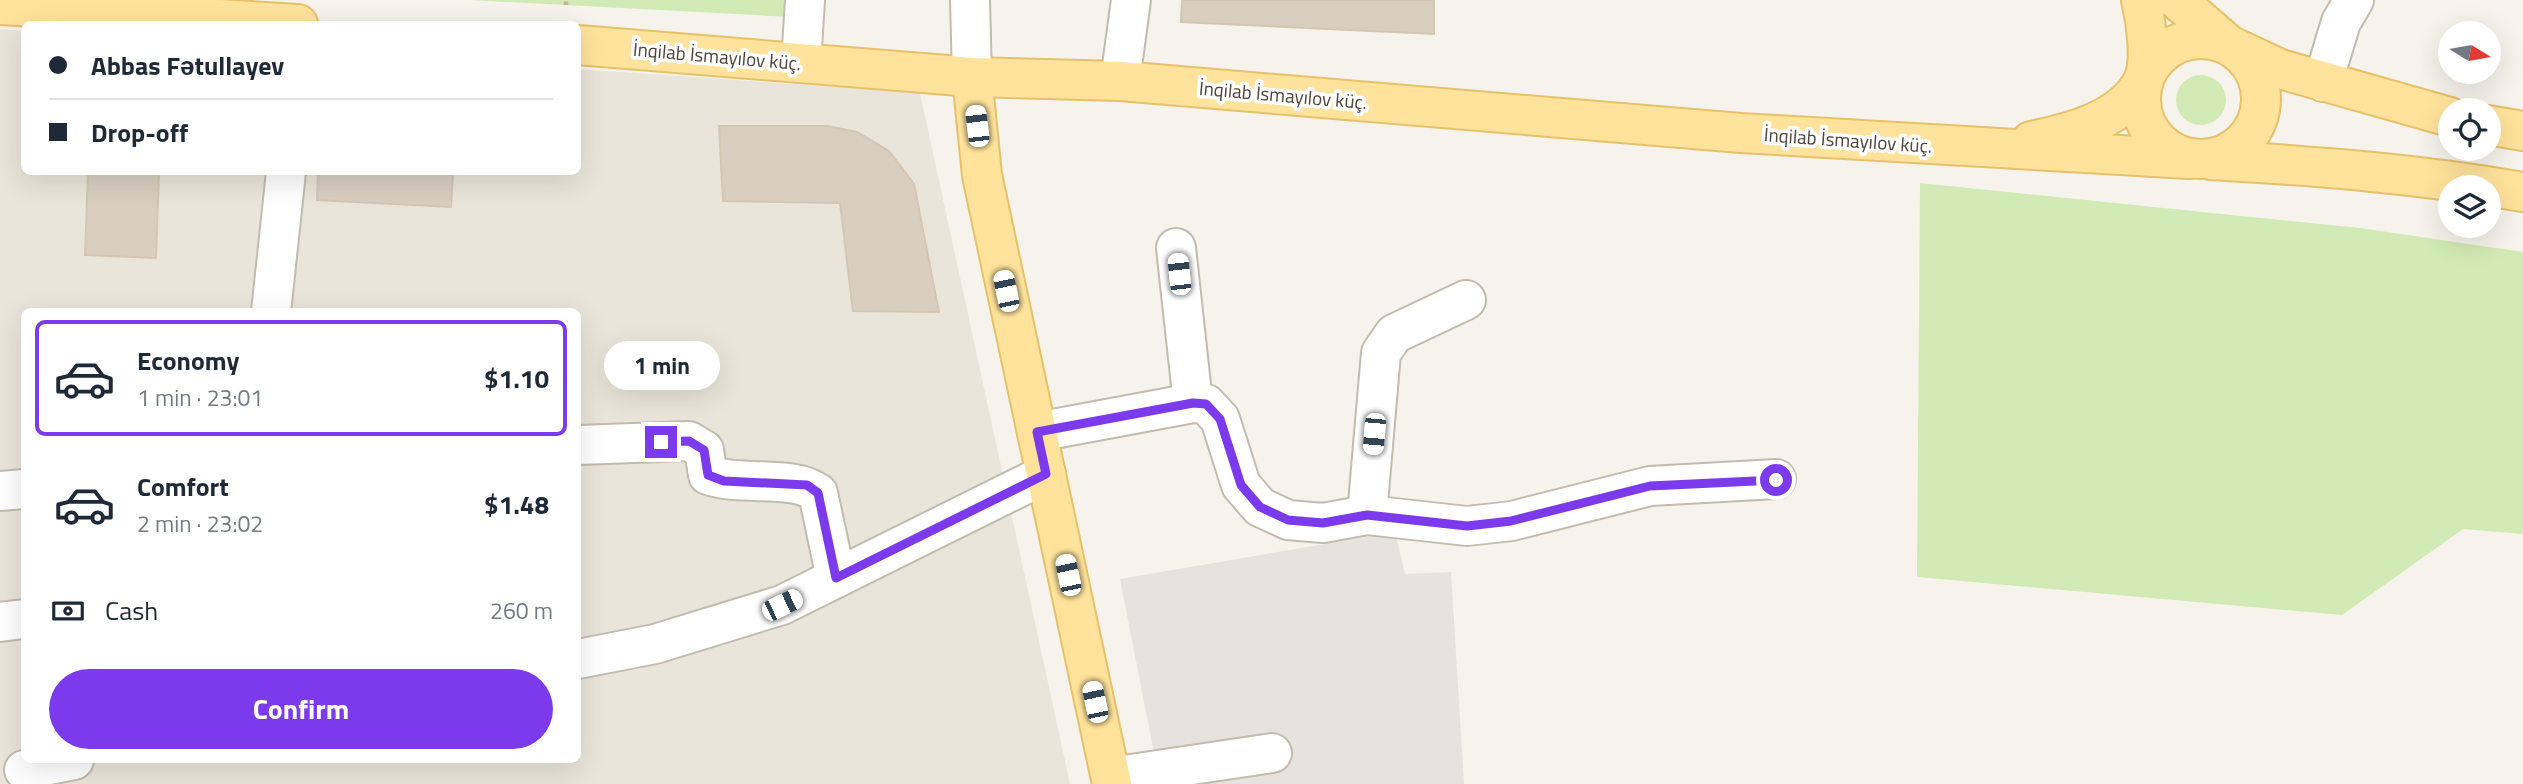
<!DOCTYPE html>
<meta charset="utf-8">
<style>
body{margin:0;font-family:"Titillium Web",sans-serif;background:#f2f2f3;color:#1f2937;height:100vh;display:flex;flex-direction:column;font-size:26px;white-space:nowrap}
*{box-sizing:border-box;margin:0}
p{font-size:23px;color:#747a83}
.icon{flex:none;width:38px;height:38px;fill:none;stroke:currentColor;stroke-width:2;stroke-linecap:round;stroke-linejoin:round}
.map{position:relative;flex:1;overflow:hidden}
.sheet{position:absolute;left:21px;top:308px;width:560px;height:455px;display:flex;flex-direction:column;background:#fff;border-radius:10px;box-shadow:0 7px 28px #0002}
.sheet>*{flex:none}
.top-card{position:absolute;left:21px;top:21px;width:560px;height:154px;border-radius:10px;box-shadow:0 7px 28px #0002;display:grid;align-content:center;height:154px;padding:0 28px;background:#fff}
.needle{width:46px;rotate:101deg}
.buttons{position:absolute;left:2438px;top:21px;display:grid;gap:14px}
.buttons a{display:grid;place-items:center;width:63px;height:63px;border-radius:50%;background:#fff;box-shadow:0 7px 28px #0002;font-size:35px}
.end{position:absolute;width:32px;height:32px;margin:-16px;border:9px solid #7c3aed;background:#fff;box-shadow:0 0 0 4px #fff}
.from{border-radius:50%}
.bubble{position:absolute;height:49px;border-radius:24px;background:#fff;box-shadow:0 7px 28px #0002;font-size:23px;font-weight:700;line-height:49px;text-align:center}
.car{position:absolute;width:21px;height:42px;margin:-21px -10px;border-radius:9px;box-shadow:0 0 5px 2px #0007;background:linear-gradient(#fff 24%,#345 0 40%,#fff 0 76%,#345 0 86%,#fff 0)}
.top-card b{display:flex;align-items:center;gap:24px;height:66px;font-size:26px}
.top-card b+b{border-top:2px solid #e0e1e3}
.top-card i{width:18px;height:18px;background:#1f2937}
ul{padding:12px 0 0;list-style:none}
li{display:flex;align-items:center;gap:21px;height:116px;margin:0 14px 10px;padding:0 14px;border:4px solid transparent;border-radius:10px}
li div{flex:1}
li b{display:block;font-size:26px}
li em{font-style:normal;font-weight:700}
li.active{border-color:#7c3aed}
li>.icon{width:63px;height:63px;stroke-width:1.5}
.pay{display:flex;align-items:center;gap:18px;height:77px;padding:0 28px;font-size:26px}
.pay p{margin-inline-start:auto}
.action{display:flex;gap:14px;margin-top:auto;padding:14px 28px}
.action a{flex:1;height:80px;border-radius:42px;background:#7c3aed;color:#fff;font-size:28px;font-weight:700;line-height:80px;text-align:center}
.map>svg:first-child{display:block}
.residential{fill:#eae5da;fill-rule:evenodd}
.industrial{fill:#e6e2dd}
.green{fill:#d2eab5}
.building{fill:#d8cfc1;stroke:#d3c7b4;stroke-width:2}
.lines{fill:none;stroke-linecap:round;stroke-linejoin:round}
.minor-casing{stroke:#c2bbae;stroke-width:42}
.major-casing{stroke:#e6c16a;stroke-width:42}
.path{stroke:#c4b79f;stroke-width:4.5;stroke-dasharray:3.5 3.5;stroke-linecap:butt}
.minor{stroke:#fff;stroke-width:38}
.major{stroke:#ffe39c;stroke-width:38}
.route{stroke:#7c3aed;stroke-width:9}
.labels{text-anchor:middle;stroke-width:7;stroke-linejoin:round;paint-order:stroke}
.street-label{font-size:19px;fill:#4b4439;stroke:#fff}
</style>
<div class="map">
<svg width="2523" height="784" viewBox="0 0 2523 784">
<rect width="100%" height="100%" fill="#f6f3ec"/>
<path class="residential" d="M0 29 24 31V172H578V69L920 93 1070 784H0ZM24 312H578V760H24Z"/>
<polygon class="industrial" points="1395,532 1405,574 1451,572 1464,784 1160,784 1120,579"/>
<g class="green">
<polygon points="469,0 791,0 790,17"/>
<circle cx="2201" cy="100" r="25"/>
<polygon points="1920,183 2360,228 2523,252 2523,534 2463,529 2342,615 1917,577"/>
</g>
<g class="building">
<polygon points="1182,0 1434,0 1434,34 1181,22"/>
<polygon points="719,126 827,126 857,132 889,151 914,184 939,312 853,311 840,203 723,201"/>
<polygon points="88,172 159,172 156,258 85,255"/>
<polygon points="318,172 453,172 451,207 317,200"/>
</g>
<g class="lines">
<defs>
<g id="minor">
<polyline points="970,0 972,77"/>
<polyline points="801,63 805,0"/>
<polyline points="1120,81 1131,0"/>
<polyline points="2323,82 2341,22 2354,0"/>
<polyline points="1176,248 1193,403"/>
<polyline points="271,312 286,172"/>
<polyline points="1037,432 1193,403 1206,404 1220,419 1241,485 1260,507 1288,520 1323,523 1367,515 1467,526 1512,521 1650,486 1776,479"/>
<path d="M578 445 689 441 704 450 708 475C742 487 791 474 818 493L836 578"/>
<polyline points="0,491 24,489"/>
<polyline points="1367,515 1381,353 1394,334 1466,300"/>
<polyline points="0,622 24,619"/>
<polyline points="578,659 655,644 782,605 1046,474"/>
<polyline points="24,770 74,760"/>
<polyline points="1111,777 1272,753"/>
</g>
<g id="major">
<polyline points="2177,0 2229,45 2280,69 2450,117"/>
<polyline points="0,5 298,24"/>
<circle cx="2201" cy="99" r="60"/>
<polyline points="578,45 972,77 1120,81 1741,133 2189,159"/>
<polyline points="972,77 982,175 1112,784"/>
<polyline points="2488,125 2523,131"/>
<path d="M2031 141C2070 133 2123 120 2143 81 2152 61 2146 21 2141 0"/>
<path d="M2211 160C2316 166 2419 174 2523 192"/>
</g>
</defs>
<use href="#minor" class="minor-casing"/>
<use href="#major" class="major-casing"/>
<polyline class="path" points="566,5 566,0"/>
<use href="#minor" class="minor"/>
<use href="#major" class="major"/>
</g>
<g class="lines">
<polyline class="route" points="661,442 689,441 704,450 708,475 724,481 807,485 818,493 836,578 1046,474 1037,432 1193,403 1206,404 1220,419 1241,485 1260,507 1288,520 1323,523 1367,515 1467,526 1511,521 1650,486 1776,480"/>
</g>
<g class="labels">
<g class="street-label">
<text transform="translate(717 56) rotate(5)" y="7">İnqilab İsmayılov küç.</text>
<text transform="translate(1283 95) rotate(5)" y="7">İnqilab İsmayılov küç.</text>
<text transform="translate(1848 140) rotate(4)" y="7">İnqilab İsmayılov küç.</text>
</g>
</g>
</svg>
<div class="buttons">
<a><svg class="needle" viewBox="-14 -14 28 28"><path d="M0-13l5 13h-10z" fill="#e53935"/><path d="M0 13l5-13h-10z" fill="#747a83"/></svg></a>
<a><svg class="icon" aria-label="locate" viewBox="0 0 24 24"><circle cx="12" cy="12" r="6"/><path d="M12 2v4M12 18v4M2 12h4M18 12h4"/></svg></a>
<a><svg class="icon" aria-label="layers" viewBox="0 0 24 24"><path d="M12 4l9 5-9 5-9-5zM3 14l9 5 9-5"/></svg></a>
</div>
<i class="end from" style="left:1776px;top:480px"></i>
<i class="end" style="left:661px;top:442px"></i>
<div class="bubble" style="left:604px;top:341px;width:116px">1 min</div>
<i class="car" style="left:977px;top:126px;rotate:353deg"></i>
<i class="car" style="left:1179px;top:274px;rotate:354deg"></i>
<i class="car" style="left:1006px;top:291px;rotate:348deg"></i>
<i class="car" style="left:1374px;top:434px;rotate:185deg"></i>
<i class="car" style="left:1068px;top:575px;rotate:348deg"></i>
<i class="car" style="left:782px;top:605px;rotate:64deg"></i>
<i class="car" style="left:1095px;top:702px;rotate:348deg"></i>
<div class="top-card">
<b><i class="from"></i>Abbas Fətullayev</b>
<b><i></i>Drop-off</b>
</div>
<section class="sheet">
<ul>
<li class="active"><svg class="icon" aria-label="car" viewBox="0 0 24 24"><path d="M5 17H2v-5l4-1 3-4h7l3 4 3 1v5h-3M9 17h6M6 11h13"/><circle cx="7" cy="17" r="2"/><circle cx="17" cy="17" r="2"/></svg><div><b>Economy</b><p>1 min · 23:01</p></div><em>$1.10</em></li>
<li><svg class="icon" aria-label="car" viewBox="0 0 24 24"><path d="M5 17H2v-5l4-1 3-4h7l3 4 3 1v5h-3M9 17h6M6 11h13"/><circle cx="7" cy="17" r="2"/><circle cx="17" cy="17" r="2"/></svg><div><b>Comfort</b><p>2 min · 23:02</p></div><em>$1.48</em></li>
</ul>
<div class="pay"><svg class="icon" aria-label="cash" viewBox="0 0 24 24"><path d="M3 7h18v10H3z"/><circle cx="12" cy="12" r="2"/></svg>Cash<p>260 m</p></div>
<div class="action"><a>Confirm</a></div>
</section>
</div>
